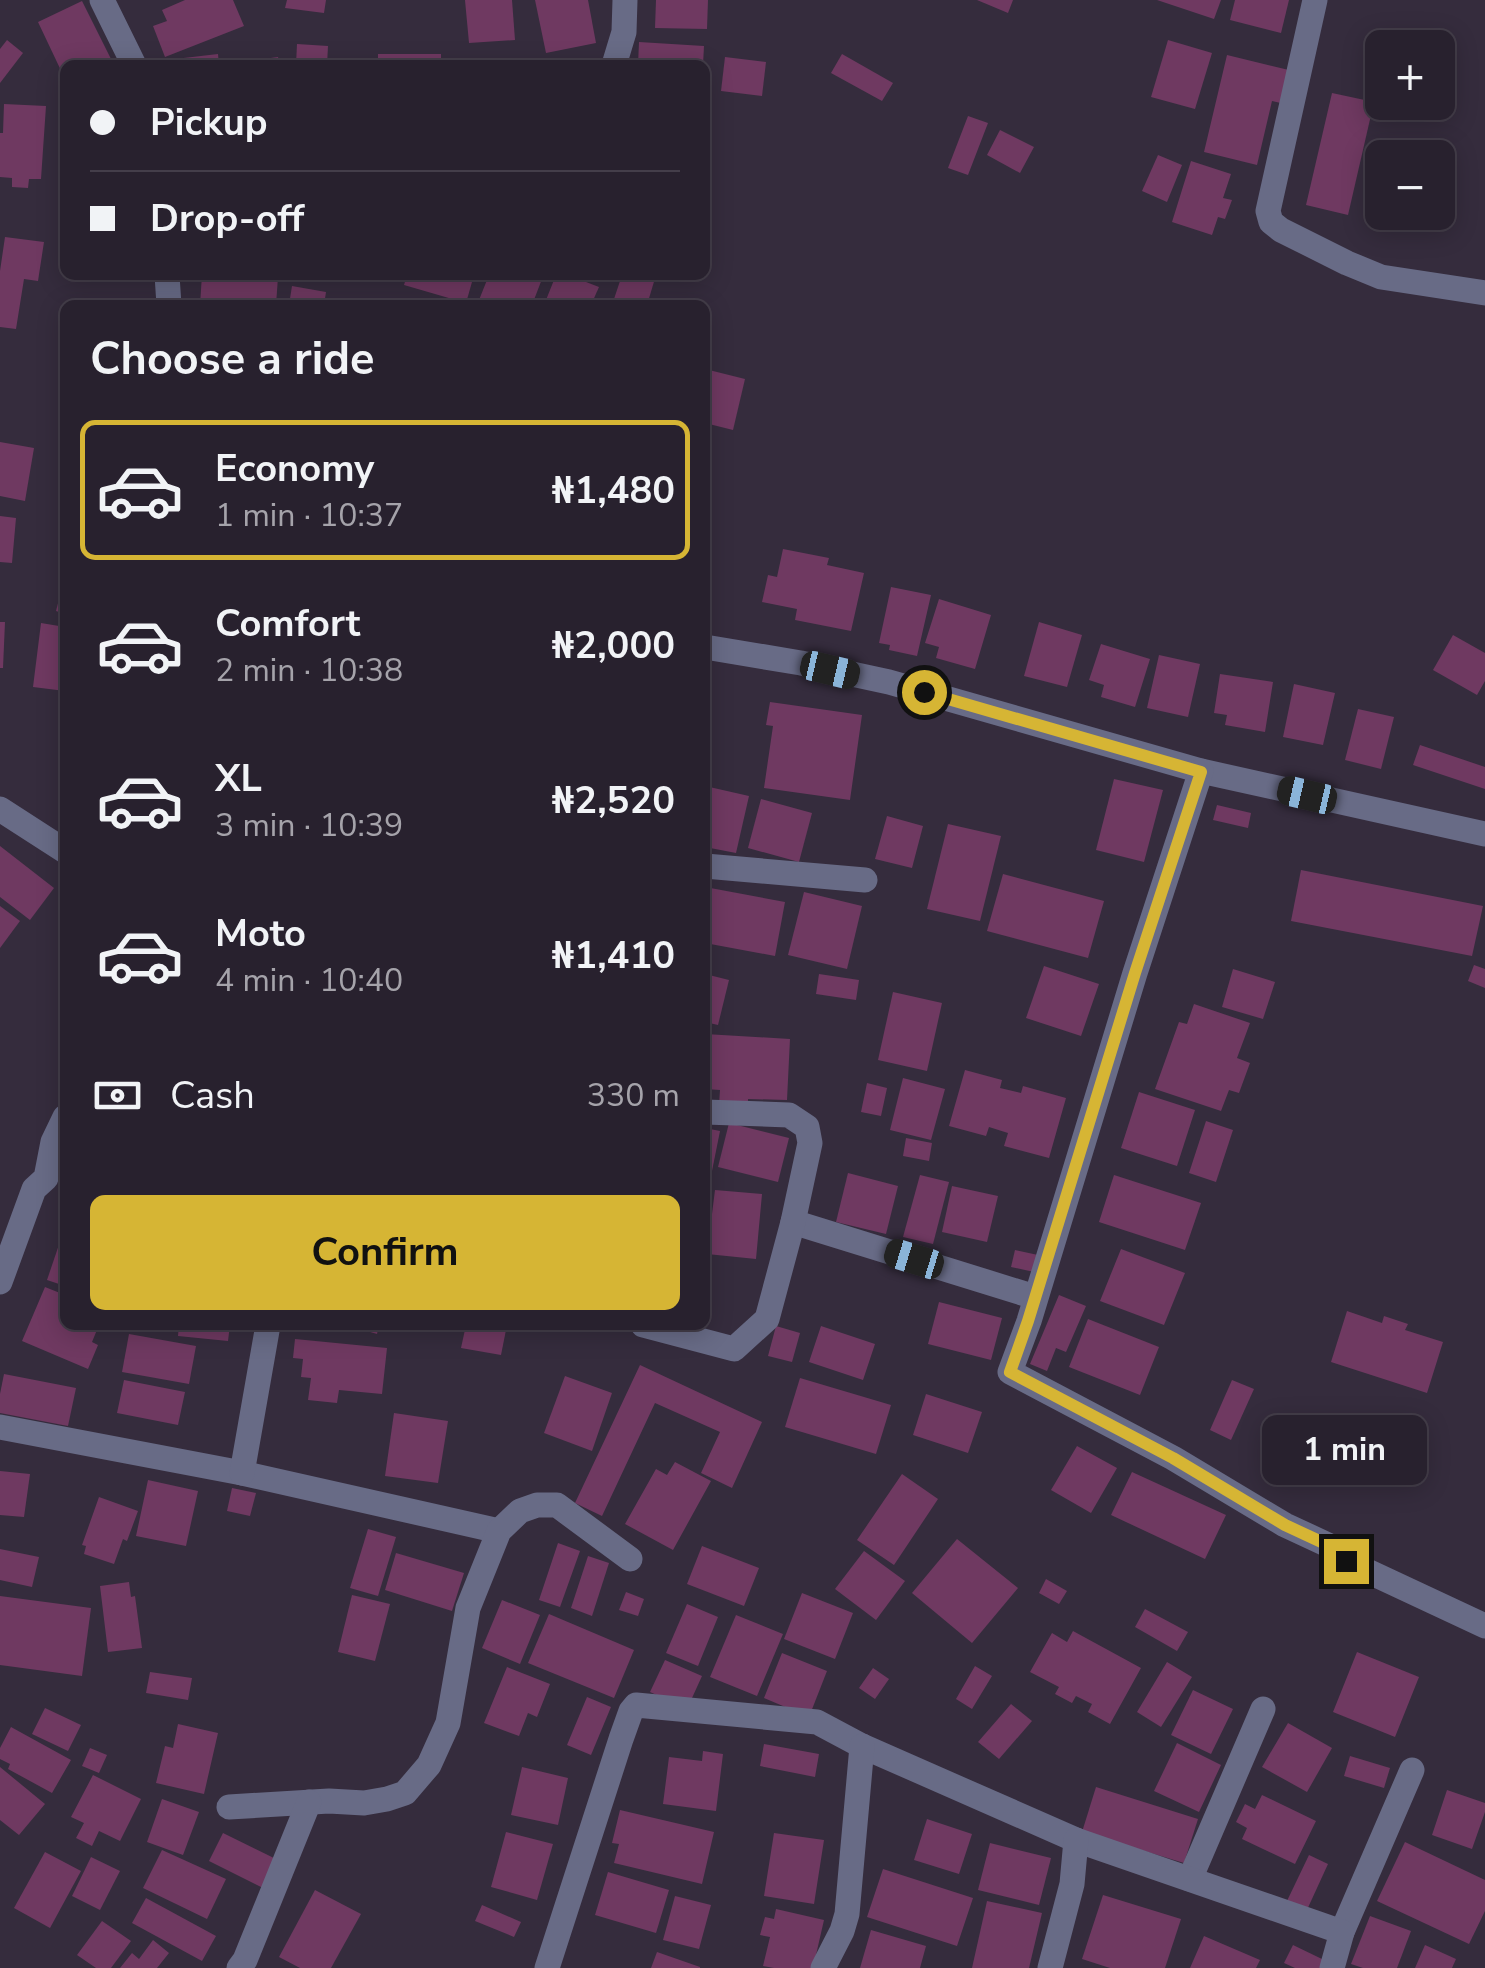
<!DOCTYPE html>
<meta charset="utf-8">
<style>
body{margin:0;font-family:"Nunito Sans",sans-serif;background:#342e3a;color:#f1f3f6;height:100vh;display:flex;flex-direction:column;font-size:38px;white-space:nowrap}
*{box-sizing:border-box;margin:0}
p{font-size:32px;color:#a5a3aa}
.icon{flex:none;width:55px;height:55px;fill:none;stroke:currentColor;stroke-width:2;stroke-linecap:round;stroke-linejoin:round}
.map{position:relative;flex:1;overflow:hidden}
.drawer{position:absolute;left:60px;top:300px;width:650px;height:1030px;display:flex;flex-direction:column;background:#28212e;border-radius:15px;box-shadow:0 5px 25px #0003,0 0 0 2px #443e4a}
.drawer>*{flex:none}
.guide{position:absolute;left:60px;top:60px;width:650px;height:220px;border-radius:15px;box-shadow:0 5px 25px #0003,0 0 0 2px #443e4a;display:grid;align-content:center;height:220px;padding:0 30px;background:#28212e}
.buttons{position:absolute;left:1365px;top:30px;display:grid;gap:20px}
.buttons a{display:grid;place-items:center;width:90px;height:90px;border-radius:15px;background:#28212e;box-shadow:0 5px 25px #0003,0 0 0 2px #443e4a;font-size:50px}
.end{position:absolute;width:45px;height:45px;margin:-22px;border:12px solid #d6b534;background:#111;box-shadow:0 0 0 5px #111}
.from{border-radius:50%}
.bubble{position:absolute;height:70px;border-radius:15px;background:#28212e;box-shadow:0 5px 25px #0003,0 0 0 2px #443e4a;font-size:32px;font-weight:700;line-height:70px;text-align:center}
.car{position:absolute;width:30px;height:60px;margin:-30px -15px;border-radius:12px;box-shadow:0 0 8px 2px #0007;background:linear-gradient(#222 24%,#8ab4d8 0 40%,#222 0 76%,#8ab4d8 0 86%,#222 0)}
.guide b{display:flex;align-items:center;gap:35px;height:95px;font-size:38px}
.guide b+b{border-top:2px solid #443e4a}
.guide i{width:25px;height:25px;background:#f1f3f6}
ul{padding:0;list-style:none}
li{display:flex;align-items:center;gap:30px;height:140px;margin:0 20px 15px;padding:0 10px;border:5px solid transparent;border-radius:15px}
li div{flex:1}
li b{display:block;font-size:38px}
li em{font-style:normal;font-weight:700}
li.active{border-color:#d6b534}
li>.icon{width:90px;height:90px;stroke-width:1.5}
h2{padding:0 30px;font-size:45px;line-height:120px}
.pay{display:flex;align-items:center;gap:25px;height:110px;padding:0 30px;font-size:38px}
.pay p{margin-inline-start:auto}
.button{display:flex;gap:20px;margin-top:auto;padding:20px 30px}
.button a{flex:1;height:115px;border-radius:15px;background:#d6b534;color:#111;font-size:40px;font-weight:700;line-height:115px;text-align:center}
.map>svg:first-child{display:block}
.building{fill:#6f3961}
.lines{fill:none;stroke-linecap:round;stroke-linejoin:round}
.minor{stroke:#686b86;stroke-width:25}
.route{stroke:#d6b534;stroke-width:12}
</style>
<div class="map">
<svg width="1485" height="1968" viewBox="0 0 1485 1968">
<rect width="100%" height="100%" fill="#352c3d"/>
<g class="building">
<polygon points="185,0 233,0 244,26 165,57 153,26 167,21 162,10"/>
<polygon points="287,0 326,0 324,13 285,8"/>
<polygon points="465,0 512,0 515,40 469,43"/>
<polygon points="535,0 588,0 596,43 546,53"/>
<polygon points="656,0 708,0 707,29 655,28"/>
<polygon points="977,0 1013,0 1008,13"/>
<polygon points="1157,0 1221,0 1214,19"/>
<polygon points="1235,0 1289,0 1281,33 1230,20"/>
<polygon points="82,1 114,65 65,65 65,79 38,22"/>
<polygon points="7,40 23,53 0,83 0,49"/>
<polygon points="1168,40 1212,53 1195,109 1151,97"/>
<polygon points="639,42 704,46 703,65 638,65"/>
<polygon points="297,44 328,46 327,65 296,65"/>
<polygon points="218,54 219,65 176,65 175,59"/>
<rect x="378" y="54" width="63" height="11"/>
<polygon points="842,54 893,83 882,101 831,73"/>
<polygon points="1227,55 1293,71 1285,104 1272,101 1257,165 1204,152"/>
<polygon points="278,57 280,65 234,65 234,63"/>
<polygon points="725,57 766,62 762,96 721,91"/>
<polygon points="1332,93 1374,102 1348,215 1306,205"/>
<polygon points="4,104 46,106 41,179 29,179 28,188 12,187 12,178 0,177 0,133 3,133"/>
<polygon points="968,116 988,123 968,175 948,168"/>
<polygon points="1000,130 1034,147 1020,173 987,155"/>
<polygon points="1158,155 1182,165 1167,202 1142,191"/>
<polygon points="1191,161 1231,174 1223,198 1232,200 1225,219 1218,217 1212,235 1172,222"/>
<polygon points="5,237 44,242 38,281 24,279 16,329 0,327 0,271"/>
<polygon points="202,275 278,277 276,305 200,305"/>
<polygon points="407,275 474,275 466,303 404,285"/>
<polygon points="489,275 531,275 542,279 532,305 477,305"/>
<polygon points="556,275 568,275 599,287 591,305 544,305"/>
<polygon points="622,275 656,275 647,305 612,305"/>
<polygon points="292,286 326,292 324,305 289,305"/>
<polygon points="705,369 745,379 733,430 705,423"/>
<polygon points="0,442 34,448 25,501 0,496"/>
<polygon points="0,516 16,518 12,563 0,562"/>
<polygon points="783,549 829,558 827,565 864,573 851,631 795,620 797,609 762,602 768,575 777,577"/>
<polygon points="64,580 65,580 65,614 56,611"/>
<polygon points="891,587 931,595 917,656 889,650 890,645 879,643"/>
<polygon points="939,599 991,615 975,669 936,658 939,647 925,643"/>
<polygon points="0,622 5,622 3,668 0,668"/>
<polygon points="1039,622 1082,635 1067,687 1024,676"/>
<polygon points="41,623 65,627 65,691 33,687"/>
<polygon points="1453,635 1485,653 1485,681 1477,695 1433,670"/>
<polygon points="1101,644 1150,659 1135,707 1101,697 1104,685 1089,680"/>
<polygon points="1159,655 1200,664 1188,717 1147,708"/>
<polygon points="1220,674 1273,682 1265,732 1225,725 1227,715 1214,713"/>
<polygon points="1294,684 1335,693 1323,745 1283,737"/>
<polygon points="770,702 862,715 850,800 764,788 773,726 766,725"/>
<polygon points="1358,709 1394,717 1381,769 1345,760"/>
<polygon points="1420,745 1485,767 1485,789 1413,765"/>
<polygon points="1114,779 1163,790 1144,862 1096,850"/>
<polygon points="705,786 749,796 736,853 705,847"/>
<polygon points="761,799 812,813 799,862 748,848"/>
<polygon points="1217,805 1251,813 1248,828 1213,820"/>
<polygon points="887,816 923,826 912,868 875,859"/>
<polygon points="948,824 1001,836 980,921 927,909"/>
<polygon points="0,846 54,888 30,920 0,897"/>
<polygon points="1301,870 1483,906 1472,956 1291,921"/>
<polygon points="1003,874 1104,901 1088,958 987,931"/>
<polygon points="705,887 785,902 775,956 705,943"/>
<polygon points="804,892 862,906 847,969 788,955"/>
<polygon points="0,906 20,921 0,948"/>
<polygon points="1474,965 1485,969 1485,988 1468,981"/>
<polygon points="1044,966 1099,984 1081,1036 1026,1018"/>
<polygon points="1233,969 1275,982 1263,1019 1222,1007"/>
<polygon points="705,974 729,980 718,1025 705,1022"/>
<polygon points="819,974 859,980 856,1000 816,994"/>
<polygon points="893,992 942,1003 927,1071 878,1060"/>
<polygon points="1194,1004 1250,1023 1237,1058 1250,1063 1239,1093 1229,1090 1221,1111 1155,1089 1179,1022 1187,1024"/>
<polygon points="705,1034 790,1039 787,1100 748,1099 748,1106 719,1105 720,1090 705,1089"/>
<polygon points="965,1070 1002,1080 1000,1088 1021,1093 1023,1086 1066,1098 1049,1158 1004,1146 1008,1133 989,1127 986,1136 949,1126"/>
<polygon points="903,1078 945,1089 931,1140 890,1130"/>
<polygon points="867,1083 887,1088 881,1116 861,1112"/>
<polygon points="1139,1092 1195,1110 1177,1166 1121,1148"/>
<polygon points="1206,1121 1233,1130 1216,1182 1189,1173"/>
<polygon points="729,1123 789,1138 778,1182 718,1167"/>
<polygon points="705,1128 720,1131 711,1176 705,1174"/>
<polygon points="906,1138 932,1143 929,1161 903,1156"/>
<polygon points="848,1173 898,1186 886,1234 836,1222"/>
<polygon points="920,1175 949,1182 933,1244 903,1237"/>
<polygon points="1114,1175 1201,1203 1185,1250 1099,1222"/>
<polygon points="952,1186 998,1196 987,1242 942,1232"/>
<polygon points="715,1190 762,1194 756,1259 707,1254"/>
<polygon points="65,1227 65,1286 47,1280"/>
<polygon points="1121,1249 1185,1273 1164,1325 1100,1301"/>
<polygon points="1015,1250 1038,1255 1034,1272 1011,1267"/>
<polygon points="45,1287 65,1295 65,1325 99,1325 92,1342 98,1345 88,1369 22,1341"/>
<polygon points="1059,1295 1086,1306 1066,1352 1056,1348 1047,1371 1030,1364"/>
<polygon points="939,1302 1002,1318 991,1360 928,1344"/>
<polygon points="1347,1311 1382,1323 1384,1316 1408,1324 1405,1330 1443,1342 1427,1393 1331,1362"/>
<polygon points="1088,1319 1159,1347 1140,1395 1069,1367"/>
<polygon points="179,1325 230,1325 228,1341 178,1336"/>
<polygon points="346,1325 379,1325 377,1334"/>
<polygon points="466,1325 507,1325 501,1355 461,1348"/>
<polygon points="776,1326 800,1333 792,1362 768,1356"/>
<polygon points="821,1326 875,1344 863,1380 809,1362"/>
<polygon points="129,1334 196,1346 189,1384 122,1372"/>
<polygon points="295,1339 387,1348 382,1394 339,1390 337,1403 308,1400 311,1378 301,1377 303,1359 293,1358"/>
<polygon points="640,1365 762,1422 732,1488 701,1473 720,1432 655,1403 602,1516 575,1503"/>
<polygon points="4,1374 76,1388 68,1426 0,1413 0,1394"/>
<polygon points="565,1376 612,1393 592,1451 544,1433"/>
<polygon points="800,1378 891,1405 876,1454 785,1427"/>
<polygon points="124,1380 185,1392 178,1425 117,1413"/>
<polygon points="1232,1380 1254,1389 1231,1440 1210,1430"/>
<polygon points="926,1394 982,1412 968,1453 913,1435"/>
<polygon points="394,1413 448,1421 438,1483 385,1476"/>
<polygon points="1077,1446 1117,1468 1091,1513 1051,1490"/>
<polygon points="675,1462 711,1481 673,1550 625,1524 656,1469 667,1475"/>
<polygon points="0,1471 30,1474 24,1517 0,1515"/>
<polygon points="1132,1472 1226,1515 1205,1559 1111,1515"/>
<polygon points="902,1474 938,1499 894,1565 857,1540"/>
<polygon points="148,1480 198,1491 186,1546 136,1536"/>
<polygon points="232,1488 256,1493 250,1516 227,1511"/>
<polygon points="99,1497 138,1511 127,1541 123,1539 114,1564 84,1554 86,1546 82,1545"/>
<polygon points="368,1529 396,1537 378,1596 350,1588"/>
<polygon points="957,1539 1018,1588 972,1643 912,1593"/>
<polygon points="558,1543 580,1551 560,1607 539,1600"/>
<polygon points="702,1546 759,1568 744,1606 687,1584"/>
<polygon points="0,1549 39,1557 32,1587 0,1580"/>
<polygon points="864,1551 905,1581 876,1620 835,1589"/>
<polygon points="396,1553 464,1573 452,1611 385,1590"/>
<polygon points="588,1556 609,1563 592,1616 571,1608"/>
<polygon points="1046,1579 1067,1591 1059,1604 1039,1593"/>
<polygon points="129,1582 131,1597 135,1596 142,1648 108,1652 100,1586"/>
<polygon points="626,1592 644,1599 638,1616 619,1610"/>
<polygon points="802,1593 853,1613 835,1659 784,1639"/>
<polygon points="352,1595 390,1604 375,1661 338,1652"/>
<polygon points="0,1596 91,1608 82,1676 0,1665"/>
<polygon points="502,1600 540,1615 520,1664 482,1648"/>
<polygon points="687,1604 718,1617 698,1666 666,1653"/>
<polygon points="1145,1609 1188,1632 1177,1651 1135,1627"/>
<polygon points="549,1614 634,1650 614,1698 528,1663"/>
<polygon points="736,1615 783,1634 757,1696 710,1677"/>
<polygon points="1073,1631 1141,1668 1110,1724 1088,1712 1092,1704 1076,1696 1072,1703 1055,1694 1059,1687 1030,1672 1052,1633 1067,1642"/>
<polygon points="1357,1652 1419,1677 1395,1737 1333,1712"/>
<polygon points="782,1653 827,1671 809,1717 764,1698"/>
<polygon points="665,1660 702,1676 687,1709 650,1692"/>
<polygon points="1167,1662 1192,1677 1161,1727 1137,1712"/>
<polygon points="975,1666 992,1676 972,1709 956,1699"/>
<polygon points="507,1667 550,1684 537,1717 528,1713 519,1736 484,1723"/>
<polygon points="873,1668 889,1679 875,1699 859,1688"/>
<polygon points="150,1672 192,1678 188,1700 146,1693"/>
<polygon points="1193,1690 1233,1709 1211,1754 1171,1735"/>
<polygon points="587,1697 611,1707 591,1755 567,1745"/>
<polygon points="1011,1704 1032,1721 999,1759 978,1742"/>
<polygon points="45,1708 81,1725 68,1751 32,1734"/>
<polygon points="1288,1723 1332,1748 1307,1792 1262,1767"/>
<polygon points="178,1724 218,1733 204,1794 156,1783 165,1746 173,1748"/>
<polygon points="11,1727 71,1760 52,1793 8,1769 10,1764 0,1759 0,1748"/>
<polygon points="1177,1743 1221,1765 1199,1812 1154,1791"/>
<polygon points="764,1744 819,1754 815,1777 760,1766"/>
<polygon points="90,1748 107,1755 99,1773 82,1766"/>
<polygon points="703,1751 723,1754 716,1811 663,1804 669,1757 702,1761"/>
<polygon points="1350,1756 1390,1768 1384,1788 1344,1776"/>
<polygon points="0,1767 45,1804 19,1835 0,1820"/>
<polygon points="522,1767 568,1778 558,1825 511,1815"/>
<polygon points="93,1775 141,1799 120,1841 99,1831 92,1846 76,1838 84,1823 71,1817"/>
<polygon points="1096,1787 1198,1819 1184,1863 1082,1832"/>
<polygon points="1447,1790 1485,1803 1485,1812 1472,1849 1432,1835"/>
<polygon points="1262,1795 1316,1821 1295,1864 1242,1839 1247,1828 1236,1822 1245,1804 1255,1809"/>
<polygon points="162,1799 199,1812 183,1855 147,1842"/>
<polygon points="620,1810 714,1832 702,1884 614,1863 619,1844 612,1843"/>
<polygon points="927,1819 972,1834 959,1874 914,1860"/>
<polygon points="506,1832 553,1844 537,1900 491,1887"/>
<polygon points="223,1833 280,1861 265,1889 209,1861"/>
<polygon points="774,1833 824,1840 814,1904 764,1896"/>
<polygon points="1405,1842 1485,1880 1485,1911 1469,1944 1377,1901"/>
<polygon points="990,1843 1051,1858 1039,1905 978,1890"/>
<polygon points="162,1850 226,1879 207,1919 143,1888"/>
<polygon points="45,1852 81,1871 50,1928 14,1908"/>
<polygon points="1309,1855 1328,1864 1306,1912 1286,1903"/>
<polygon points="91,1857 120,1871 100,1910 72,1896"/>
<polygon points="883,1869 973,1898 957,1946 867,1917"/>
<polygon points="608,1872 669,1890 656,1933 595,1915"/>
<polygon points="315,1890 361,1914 331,1968 300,1968 279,1957"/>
<polygon points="1103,1895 1181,1919 1165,1968 1110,1968 1082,1959"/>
<polygon points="675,1896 711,1905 699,1949 663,1940"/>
<polygon points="146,1898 216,1936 202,1961 132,1923"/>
<polygon points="987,1901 1042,1913 1029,1968 972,1968"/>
<polygon points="482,1905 521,1922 514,1937 475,1921"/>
<polygon points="776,1909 824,1920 813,1968 774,1968 763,1966 770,1937 760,1935 765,1917 774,1919"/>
<polygon points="1370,1916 1411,1931 1397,1968 1363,1968 1351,1964"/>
<polygon points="102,1921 131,1941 111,1968 96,1968 77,1955"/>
<polygon points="871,1930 926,1946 920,1968 860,1968"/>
<polygon points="1204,1936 1260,1960 1256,1968 1190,1968"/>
<polygon points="153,1940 169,1953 157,1968 120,1968 132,1953 139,1959"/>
<polygon points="1293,1945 1324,1960 1320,1968 1295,1968 1284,1963"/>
<polygon points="1425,1945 1456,1959 1452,1968 1415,1968"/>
<polygon points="657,1952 700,1967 700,1968 651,1968"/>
</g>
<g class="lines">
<g class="minor">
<polyline points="102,0 134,65"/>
<polyline points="1315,0 1268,211 1271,222 1281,230 1347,263 1381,277 1485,293"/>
<polyline points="614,65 624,32 625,0"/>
<polyline points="167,275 169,305"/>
<polyline points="705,647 801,663 889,682 1201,771 1485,834"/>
<polyline points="1201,771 1135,973 1029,1321 1010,1372 1173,1458 1285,1525 1328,1545 1346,1561 1485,1626"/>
<polyline points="0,809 65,851"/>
<polyline points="705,866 865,880"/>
<polyline points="793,1222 1035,1297"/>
<polyline points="0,1282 34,1189 46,1178 53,1142 65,1117"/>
<polyline points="643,1325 734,1349 767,1319 793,1222 810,1143 807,1127 789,1115 705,1112"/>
<polyline points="0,1427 242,1473 499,1531"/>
<polyline points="242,1473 268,1325"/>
<polyline points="229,1807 329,1801 364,1803 387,1799 405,1793 429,1765 448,1723 468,1608 499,1531 520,1511 537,1505 557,1505 630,1559"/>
<polyline points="1190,1879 1263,1709"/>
<polyline points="1342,1932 1412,1770"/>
<polyline points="239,1968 245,1960 309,1802"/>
<polyline points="547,1968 621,1739 631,1711 636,1705 817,1722 862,1746 1076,1840 1342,1932 1332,1968"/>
<polyline points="823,1968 842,1931 847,1914 862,1746"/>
<polyline points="1050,1968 1072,1884 1076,1840"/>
</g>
</g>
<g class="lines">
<polyline class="route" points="924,692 1201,772 1135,973 1028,1321 1010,1372 1173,1458 1285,1525 1328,1545 1346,1561"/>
</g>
</svg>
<div class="buttons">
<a>+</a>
<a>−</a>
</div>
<i class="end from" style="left:924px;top:692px"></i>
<i class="end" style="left:1346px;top:1561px"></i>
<div class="bubble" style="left:1262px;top:1415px;width:165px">1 min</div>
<i class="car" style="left:830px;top:670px;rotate:103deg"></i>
<i class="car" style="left:1307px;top:795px;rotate:283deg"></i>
<i class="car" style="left:914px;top:1259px;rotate:287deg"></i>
<div class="guide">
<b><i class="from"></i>Pickup</b>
<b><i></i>Drop-off</b>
</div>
<section class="drawer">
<h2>Choose a ride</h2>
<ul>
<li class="active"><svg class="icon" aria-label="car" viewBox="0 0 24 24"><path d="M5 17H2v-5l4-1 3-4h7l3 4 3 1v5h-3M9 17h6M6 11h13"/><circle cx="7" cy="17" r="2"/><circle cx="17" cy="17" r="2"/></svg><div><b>Economy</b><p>1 min · 10:37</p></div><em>₦1,480</em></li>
<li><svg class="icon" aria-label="car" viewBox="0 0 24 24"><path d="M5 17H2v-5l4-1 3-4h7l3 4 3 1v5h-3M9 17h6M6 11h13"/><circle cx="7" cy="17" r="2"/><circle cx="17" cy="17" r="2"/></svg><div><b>Comfort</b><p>2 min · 10:38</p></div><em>₦2,000</em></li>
<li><svg class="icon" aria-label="car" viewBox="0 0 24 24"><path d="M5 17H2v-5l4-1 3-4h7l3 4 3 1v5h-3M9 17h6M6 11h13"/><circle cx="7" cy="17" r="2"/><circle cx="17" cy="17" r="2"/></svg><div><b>XL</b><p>3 min · 10:39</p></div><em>₦2,520</em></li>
<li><svg class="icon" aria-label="car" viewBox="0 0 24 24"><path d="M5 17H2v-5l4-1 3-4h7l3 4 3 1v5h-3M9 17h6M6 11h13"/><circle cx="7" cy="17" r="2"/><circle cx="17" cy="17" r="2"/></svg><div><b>Moto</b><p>4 min · 10:40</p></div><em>₦1,410</em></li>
</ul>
<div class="pay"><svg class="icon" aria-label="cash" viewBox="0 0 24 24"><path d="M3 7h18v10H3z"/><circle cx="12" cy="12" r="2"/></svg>Cash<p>330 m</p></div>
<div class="button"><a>Confirm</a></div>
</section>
</div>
